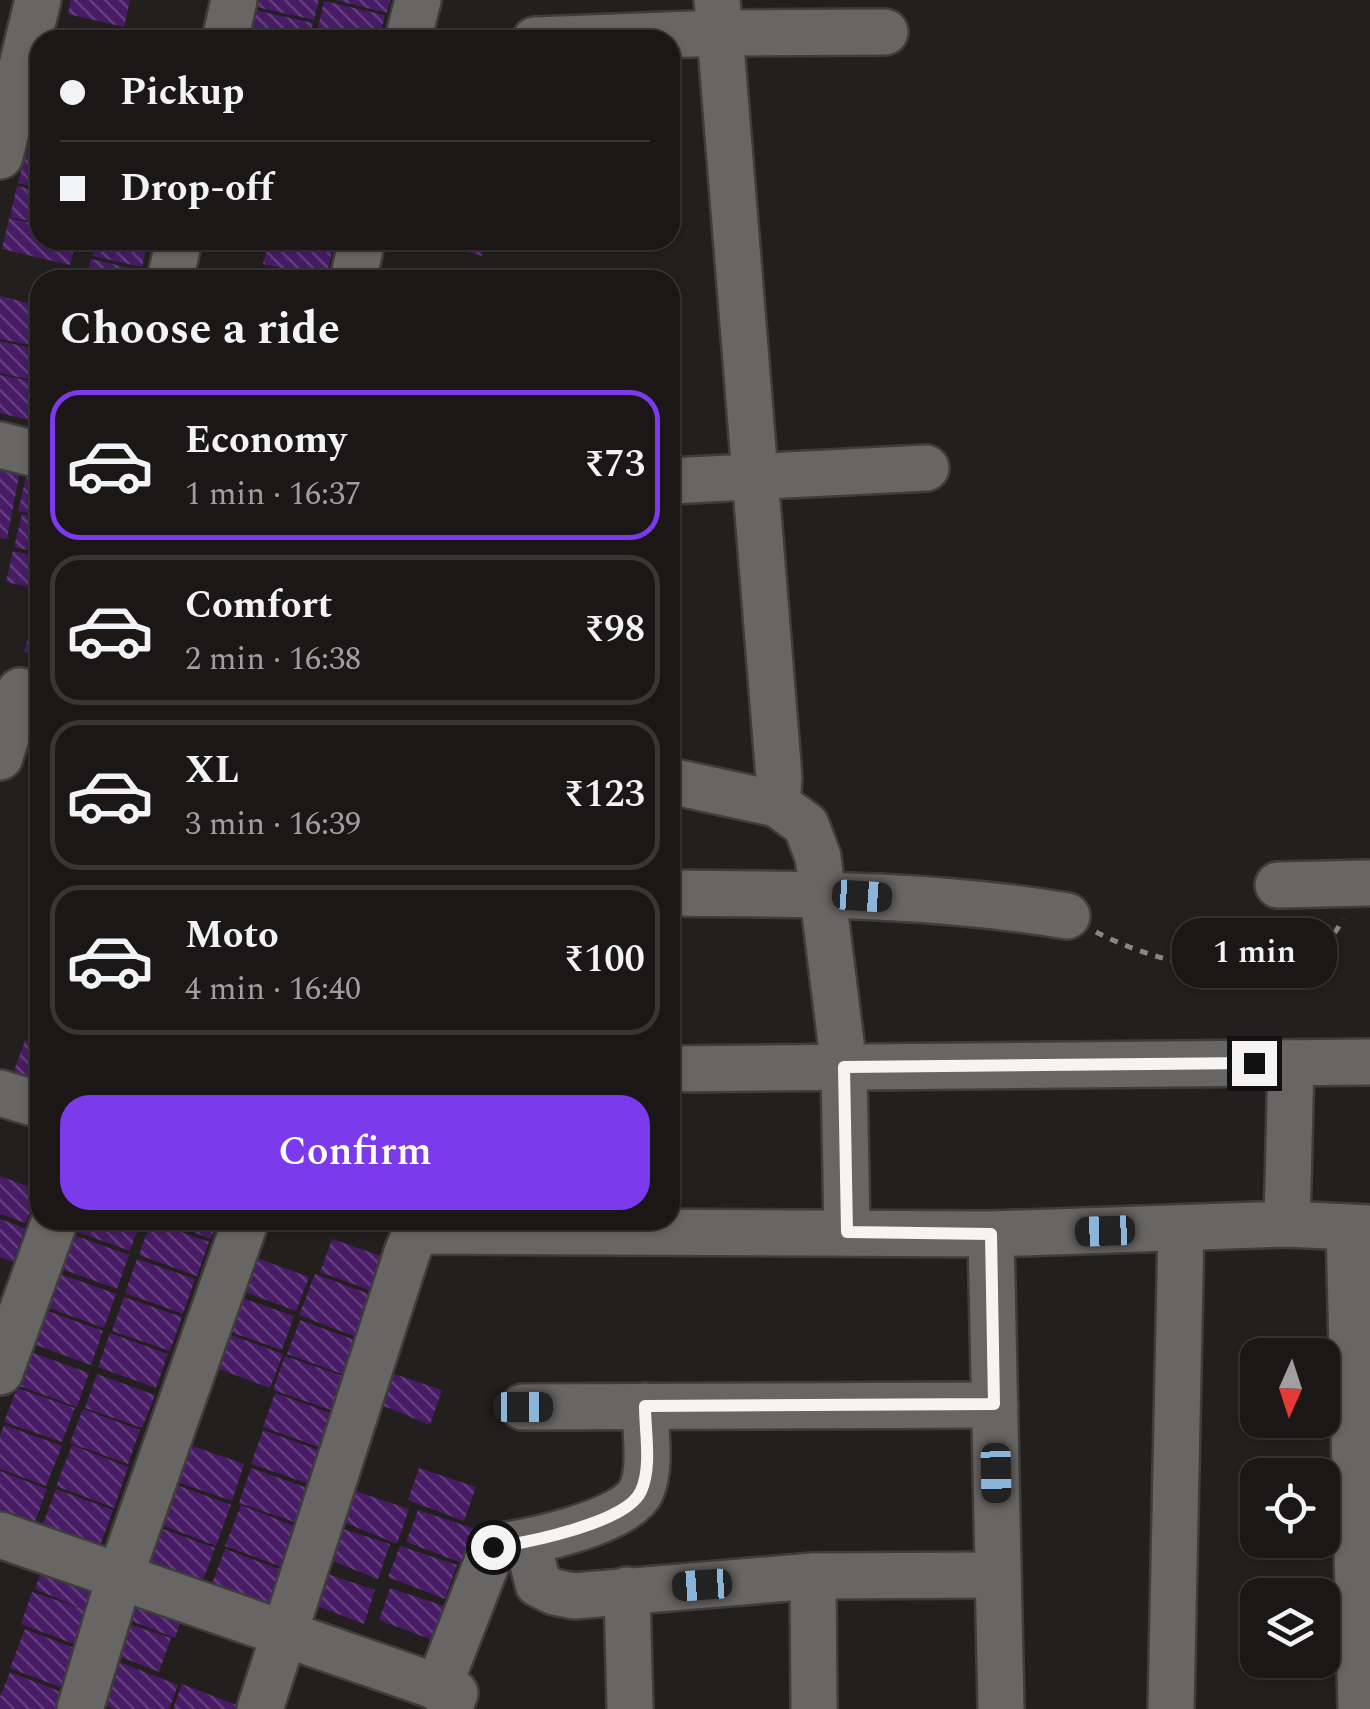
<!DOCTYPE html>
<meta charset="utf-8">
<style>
body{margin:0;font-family:Spectral,serif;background:#272423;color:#f1f3f6;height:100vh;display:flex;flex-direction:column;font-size:38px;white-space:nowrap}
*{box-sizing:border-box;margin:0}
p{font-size:32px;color:#9f9fa1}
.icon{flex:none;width:55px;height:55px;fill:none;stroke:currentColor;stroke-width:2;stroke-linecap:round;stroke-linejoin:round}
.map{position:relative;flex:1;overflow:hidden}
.panel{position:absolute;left:30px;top:270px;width:650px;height:960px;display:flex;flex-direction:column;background:#1a1716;border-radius:30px;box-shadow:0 2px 8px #0004,0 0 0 2px #383635}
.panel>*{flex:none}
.banner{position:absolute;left:30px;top:30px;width:650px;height:220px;border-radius:30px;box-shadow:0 2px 8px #0004,0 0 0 2px #383635;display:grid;align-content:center;height:220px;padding:0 30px;background:#1a1716}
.needle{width:65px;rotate:183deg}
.controls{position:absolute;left:1240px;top:1338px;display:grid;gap:20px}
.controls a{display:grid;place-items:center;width:100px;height:100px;border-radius:20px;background:#1a1716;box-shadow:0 2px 8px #0004,0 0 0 2px #383635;font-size:50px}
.end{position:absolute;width:45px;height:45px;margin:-22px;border:12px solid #f6f4f3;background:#111;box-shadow:0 0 0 5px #111}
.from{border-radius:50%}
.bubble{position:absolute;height:70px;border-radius:30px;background:#1a1716;box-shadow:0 2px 8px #0004,0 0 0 2px #383635;font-size:32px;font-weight:600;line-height:70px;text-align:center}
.car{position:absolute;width:30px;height:60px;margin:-30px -15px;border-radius:12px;box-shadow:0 0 8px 2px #0007;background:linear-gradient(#222 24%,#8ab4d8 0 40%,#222 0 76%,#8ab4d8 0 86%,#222 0)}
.banner b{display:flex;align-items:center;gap:35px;height:95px;font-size:38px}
.banner b+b{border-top:2px solid #383635}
.banner i{width:25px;height:25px;background:#f1f3f6}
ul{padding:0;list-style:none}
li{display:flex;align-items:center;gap:30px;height:150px;margin:0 20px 15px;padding:0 10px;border:5px solid #383635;border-radius:30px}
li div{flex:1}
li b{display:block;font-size:38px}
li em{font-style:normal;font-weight:600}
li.active{border-color:#7c3aed}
li>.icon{width:90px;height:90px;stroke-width:1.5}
h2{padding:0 30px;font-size:45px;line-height:120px}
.action{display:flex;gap:20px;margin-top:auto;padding:20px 30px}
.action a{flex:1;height:115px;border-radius:30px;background:#7c3aed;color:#fff;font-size:40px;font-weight:600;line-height:115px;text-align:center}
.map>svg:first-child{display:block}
.building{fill:url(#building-back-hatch)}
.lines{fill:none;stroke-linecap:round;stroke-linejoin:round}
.minor-casing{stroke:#3f3d3c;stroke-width:50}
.path{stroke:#898685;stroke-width:5;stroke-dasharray:8 8;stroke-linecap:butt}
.minor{stroke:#686664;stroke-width:45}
.route{stroke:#f6f4f3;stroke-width:12}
</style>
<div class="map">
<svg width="1370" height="1709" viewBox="0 0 1370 1709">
<defs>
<pattern id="building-back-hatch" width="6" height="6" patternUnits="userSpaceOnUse" patternTransform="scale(2.5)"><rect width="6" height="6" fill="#481b66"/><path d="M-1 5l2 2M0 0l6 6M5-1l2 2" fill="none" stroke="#633d7c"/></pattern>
</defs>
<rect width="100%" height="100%" fill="#221f1e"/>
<g class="building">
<polygon points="71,0 130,0 124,27 68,14"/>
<polygon points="253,0 319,0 314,20 252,6"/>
<polygon points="335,0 390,0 387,13"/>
<polygon points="324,1 385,15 379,40 334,40 316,36"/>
<polygon points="246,8 313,23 309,40 239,40"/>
<polygon points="26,151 40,154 40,188 18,183"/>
<polygon points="17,186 40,191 40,223 10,217"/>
<polygon points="9,218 40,225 40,240 76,240 70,265 2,249"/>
<polygon points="96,240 148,240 142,267 93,256"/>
<polygon points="269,240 335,240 326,278 263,264"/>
<polygon points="422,240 486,240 482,256"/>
<polygon points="91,259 138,270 136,280 86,280"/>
<polygon points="0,296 40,306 40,347 0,339"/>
<polygon points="0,341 40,350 40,382 0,373"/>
<polygon points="0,375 40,383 33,421 0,413"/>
<polygon points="0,466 20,471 7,539 0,538"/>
<polygon points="27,473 40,476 40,516 18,511"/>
<polygon points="22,514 40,519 40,553 14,547"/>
<polygon points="13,551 40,557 40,589 6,582"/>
<polygon points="39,601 40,601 40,657 24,652"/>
<polygon points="40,1002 40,1042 27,1037"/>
<polygon points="25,1040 40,1045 40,1084 13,1074"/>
<polygon points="0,1176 38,1190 26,1223 0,1214"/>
<polygon points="0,1219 25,1228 13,1262 0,1257"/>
<polygon points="76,1220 141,1220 130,1251 72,1230"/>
<polygon points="161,1220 218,1220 211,1239"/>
<polygon points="151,1221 209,1242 197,1276 139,1255"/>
<polygon points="71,1234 129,1255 117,1289 59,1268"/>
<polygon points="332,1239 390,1259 378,1293 320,1272"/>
<polygon points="251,1256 309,1277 296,1311 239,1290"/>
<polygon points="137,1259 195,1279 183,1314 125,1293"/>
<polygon points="58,1273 116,1294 104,1328 46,1307"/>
<polygon points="315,1274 375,1296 359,1338 299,1315"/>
<polygon points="236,1296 294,1316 282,1350 224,1330"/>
<polygon points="124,1297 182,1317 170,1351 112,1331"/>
<polygon points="45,1310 103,1331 91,1365 33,1344"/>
<polygon points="300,1320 358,1341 345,1375 287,1354"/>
<polygon points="110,1333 168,1354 156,1388 98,1367"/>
<polygon points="225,1333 283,1354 270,1388 213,1367"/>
<polygon points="31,1352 89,1373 77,1407 19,1386"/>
<polygon points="285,1356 343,1376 331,1410 273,1390"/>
<polygon points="385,1371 442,1390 430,1425 374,1402"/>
<polygon points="97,1374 155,1395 142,1428 85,1408"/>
<polygon points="17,1388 75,1408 62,1442 4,1422"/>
<polygon points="275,1393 333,1414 321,1448 263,1427"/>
<polygon points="83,1409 140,1430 128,1464 70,1443"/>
<polygon points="4,1425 62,1446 46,1486 0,1469 0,1436"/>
<polygon points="263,1430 321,1451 309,1484 251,1464"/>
<polygon points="187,1444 244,1464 232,1501 174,1481"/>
<polygon points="72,1445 128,1467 114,1508 56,1486"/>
<polygon points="251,1468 308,1488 297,1523 239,1503"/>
<polygon points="419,1468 476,1487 464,1521 408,1500"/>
<polygon points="0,1471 47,1489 32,1530 0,1518"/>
<polygon points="174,1484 231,1505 216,1546 159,1524"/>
<polygon points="56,1489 113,1510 98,1551 41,1529"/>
<polygon points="352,1490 409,1509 397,1544 341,1521"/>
<polygon points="241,1505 297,1527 282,1567 225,1546"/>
<polygon points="418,1510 475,1529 462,1563 406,1542"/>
<polygon points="334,1526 390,1544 378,1579 322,1557"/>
<polygon points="158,1527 215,1548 200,1588 142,1567"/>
<polygon points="400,1546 457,1565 445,1599 388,1577"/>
<polygon points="225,1549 282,1570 267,1610 210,1589"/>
<polygon points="46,1558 103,1577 77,1645 21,1624 32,1592 83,1609 35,1589"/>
<polygon points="319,1571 375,1590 364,1624 307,1602"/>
<polygon points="130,1585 186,1604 175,1638 119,1616"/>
<polygon points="390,1588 447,1607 435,1641 379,1620"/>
<polygon points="114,1619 171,1638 159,1672 103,1650"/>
<polygon points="25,1629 85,1652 70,1691 10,1668"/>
<polygon points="117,1661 178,1685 169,1709 115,1709 100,1704"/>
<polygon points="10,1672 69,1695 64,1709 0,1709 0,1697"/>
<polygon points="182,1684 247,1709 173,1709"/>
</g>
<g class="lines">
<defs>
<g id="minor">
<polyline points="717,0 720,33 885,32"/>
<polyline points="225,40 234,0"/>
<polyline points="408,40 418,0"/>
<polyline points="535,40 720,33 779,778 777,804"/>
<polyline points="0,156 38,0"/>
<polyline points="170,280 179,240"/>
<polyline points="353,280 362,240"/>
<polyline points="0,445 40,455"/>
<polyline points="670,481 926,468"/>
<polyline points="0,757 20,691"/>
<polyline points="670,781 777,804 806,825 818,857 844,1067 847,1232"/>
<polyline points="1278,885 1370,883"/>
<path d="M670 893C802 894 936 894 1067 916"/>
<polyline points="670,1069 1370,1062"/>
<polyline points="0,1093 40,1105"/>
<polyline points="1287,1224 1291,1063"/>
<polyline points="1349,1228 1361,1709"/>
<polyline points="991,1234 1001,1709"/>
<polyline points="0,1372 55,1220"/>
<polyline points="523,1407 995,1405"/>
<polyline points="0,1535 455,1693 449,1709"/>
<polyline points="528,1543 538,1584 554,1592 574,1596 813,1576 998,1575"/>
<polyline points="813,1576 814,1709"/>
<polyline points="627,1590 630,1709"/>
<path d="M438 1688 493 1547C526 1543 626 1523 641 1491 652 1467 645 1432 645 1406"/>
<polyline points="80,1709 119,1579 246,1220"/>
<polyline points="260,1709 407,1253 413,1238 427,1231 991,1234 1287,1224 1370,1228"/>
<polyline points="1171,1709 1181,1229"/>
</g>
</defs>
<use href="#minor" class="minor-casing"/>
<path class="path" d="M1096 932C1162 966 1301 1004 1343 919"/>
<use href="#minor" class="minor"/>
</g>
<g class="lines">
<path class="route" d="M493 1547C526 1543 627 1523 641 1491 652 1467 645 1432 645 1406L994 1404 991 1234 847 1232 844 1067 1254 1063"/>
</g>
</svg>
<div class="controls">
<a><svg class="needle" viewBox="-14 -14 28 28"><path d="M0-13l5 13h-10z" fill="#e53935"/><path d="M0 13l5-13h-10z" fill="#9f9fa1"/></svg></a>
<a><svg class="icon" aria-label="locate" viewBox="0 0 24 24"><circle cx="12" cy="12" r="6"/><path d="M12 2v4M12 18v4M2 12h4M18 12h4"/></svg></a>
<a><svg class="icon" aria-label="layers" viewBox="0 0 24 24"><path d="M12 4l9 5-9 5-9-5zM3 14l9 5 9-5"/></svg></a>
</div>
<i class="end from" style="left:493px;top:1547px"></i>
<i class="end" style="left:1254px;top:1063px"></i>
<div class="bubble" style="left:1172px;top:918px;width:165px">1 min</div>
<i class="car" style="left:862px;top:896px;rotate:94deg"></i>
<i class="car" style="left:1105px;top:1231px;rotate:268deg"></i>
<i class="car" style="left:523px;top:1407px;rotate:90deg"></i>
<i class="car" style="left:996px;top:1473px;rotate:179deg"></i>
<i class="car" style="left:702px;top:1585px;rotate:266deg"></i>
<div class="banner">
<b><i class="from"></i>Pickup</b>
<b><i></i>Drop-off</b>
</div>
<section class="panel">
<h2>Choose a ride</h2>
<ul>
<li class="active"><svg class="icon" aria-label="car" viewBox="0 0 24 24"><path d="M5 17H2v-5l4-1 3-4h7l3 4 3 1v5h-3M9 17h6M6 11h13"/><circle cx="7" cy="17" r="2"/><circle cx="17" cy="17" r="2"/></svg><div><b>Economy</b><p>1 min · 16:37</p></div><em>₹73</em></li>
<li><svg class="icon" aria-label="car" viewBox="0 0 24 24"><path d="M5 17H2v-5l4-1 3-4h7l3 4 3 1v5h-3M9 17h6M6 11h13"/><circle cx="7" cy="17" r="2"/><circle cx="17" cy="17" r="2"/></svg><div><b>Comfort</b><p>2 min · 16:38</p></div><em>₹98</em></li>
<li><svg class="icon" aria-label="car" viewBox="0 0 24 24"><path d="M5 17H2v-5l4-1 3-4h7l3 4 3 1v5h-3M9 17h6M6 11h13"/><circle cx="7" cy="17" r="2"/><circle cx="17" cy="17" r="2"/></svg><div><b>XL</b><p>3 min · 16:39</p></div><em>₹123</em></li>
<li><svg class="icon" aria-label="car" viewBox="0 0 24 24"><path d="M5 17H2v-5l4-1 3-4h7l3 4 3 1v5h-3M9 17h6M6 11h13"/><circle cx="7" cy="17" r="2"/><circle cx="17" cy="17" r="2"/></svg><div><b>Moto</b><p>4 min · 16:40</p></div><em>₹100</em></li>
</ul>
<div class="action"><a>Confirm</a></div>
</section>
</div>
